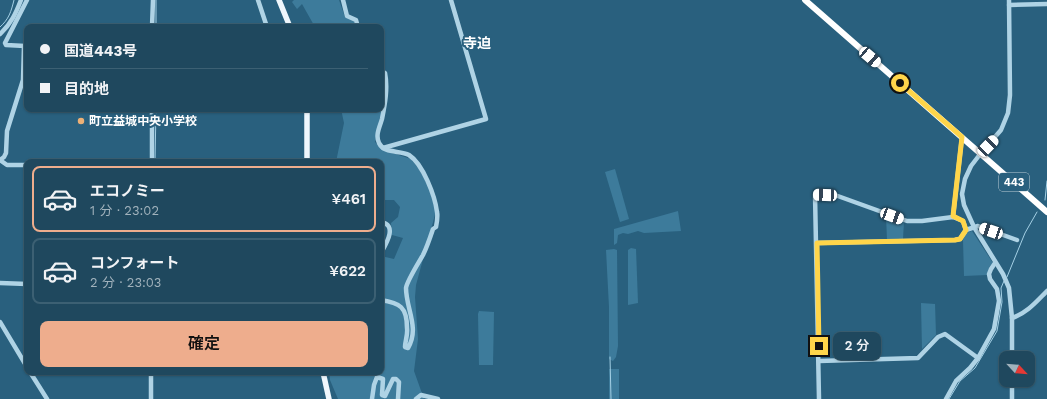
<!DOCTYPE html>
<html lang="ja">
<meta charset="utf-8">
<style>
body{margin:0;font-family:"Work Sans","Noto Sans JP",sans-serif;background:#2c5267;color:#f1f3f6;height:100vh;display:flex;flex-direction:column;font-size:15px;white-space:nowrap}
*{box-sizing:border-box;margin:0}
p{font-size:13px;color:#a1b2bc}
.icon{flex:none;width:22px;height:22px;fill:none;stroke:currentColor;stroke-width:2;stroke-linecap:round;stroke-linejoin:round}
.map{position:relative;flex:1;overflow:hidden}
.details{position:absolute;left:24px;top:159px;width:360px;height:216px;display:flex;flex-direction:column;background:#1f485e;border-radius:8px;box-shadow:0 1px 3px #0004,0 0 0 1px #3c6073}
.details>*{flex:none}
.banner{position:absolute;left:24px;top:24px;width:360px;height:88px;border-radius:8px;box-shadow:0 1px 3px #0004,0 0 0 1px #3c6073;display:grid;align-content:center;height:88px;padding:0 16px;background:#1f485e}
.needle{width:26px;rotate:116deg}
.buttons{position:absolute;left:999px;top:351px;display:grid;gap:8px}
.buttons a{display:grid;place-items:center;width:36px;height:36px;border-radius:8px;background:#1f485e;box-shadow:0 1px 3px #0004,0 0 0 1px #3c6073;font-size:20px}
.end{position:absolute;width:18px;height:18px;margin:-9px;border:5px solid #ffd54a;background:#111;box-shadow:0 0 0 2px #111}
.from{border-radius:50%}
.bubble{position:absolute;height:28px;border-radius:8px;background:#1f485e;box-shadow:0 1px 3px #0004,0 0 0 1px #3c6073;font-size:13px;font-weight:600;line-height:28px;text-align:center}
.car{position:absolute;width:12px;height:24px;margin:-12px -6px;border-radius:5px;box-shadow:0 0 3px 1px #0007;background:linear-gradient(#fff 24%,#345 0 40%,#fff 0 76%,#345 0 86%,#fff 0)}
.banner b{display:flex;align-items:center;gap:14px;height:38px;font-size:15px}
.banner b+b{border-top:1px solid #3c6073}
.banner i{width:10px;height:10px;background:#f1f3f6}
ul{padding:7px 0 0;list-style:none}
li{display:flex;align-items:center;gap:12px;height:66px;margin:0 8px 6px;padding:0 8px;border:2px solid #3c6073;border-radius:8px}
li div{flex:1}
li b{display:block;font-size:15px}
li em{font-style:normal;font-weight:600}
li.current{border-color:#eead8d}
li>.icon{width:36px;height:36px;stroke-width:1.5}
.cta{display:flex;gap:8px;margin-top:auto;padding:8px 16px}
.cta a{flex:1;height:46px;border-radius:8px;background:#eead8d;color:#111;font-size:16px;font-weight:600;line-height:46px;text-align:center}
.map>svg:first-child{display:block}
.green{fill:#3d7b9b}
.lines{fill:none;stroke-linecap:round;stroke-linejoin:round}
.stream{stroke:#a4d0e5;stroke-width:1}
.minor{stroke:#afd3e5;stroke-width:4.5}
.major{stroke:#eff7fd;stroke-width:5.5}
.highway{stroke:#fff;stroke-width:6}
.route{stroke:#ffd54a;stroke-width:5}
.poi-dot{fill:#ecb076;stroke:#29607e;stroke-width:1.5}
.labels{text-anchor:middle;stroke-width:4;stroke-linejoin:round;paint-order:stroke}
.shield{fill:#29607e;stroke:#bfcfd8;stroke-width:1}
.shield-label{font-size:11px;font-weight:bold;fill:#fff}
.poi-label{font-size:12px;font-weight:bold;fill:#fff;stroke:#29607e;text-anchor:start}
.quarter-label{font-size:14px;font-weight:bold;fill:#fff;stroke:#29607e}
</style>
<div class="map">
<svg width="1047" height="399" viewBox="0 0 1047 399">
<rect width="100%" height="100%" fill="#29607e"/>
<g class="green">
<polygon points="294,0 339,0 345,17 354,21 356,27 315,27 302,4 297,9 292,2"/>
<polygon points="381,91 384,92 381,119 375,142 383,150 411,159 419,169 429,188 436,211 416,285 415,297 418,339 414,371 424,399 338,399 330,380 329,372 381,372 381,256 394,259 403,238 392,235 391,223 398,217 400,207 394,200 381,200 381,162 336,162 344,123 341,109 381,109"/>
<polygon points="615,169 629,219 620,222 605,172"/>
<polygon points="678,211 681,231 644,233 638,231 628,234 623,233 618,235 617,243 614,245 614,229"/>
<polygon points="886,215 904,221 903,239 887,240"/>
<polygon points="972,231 993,263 990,266 987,275 964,276 963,240 966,233"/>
<polygon points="631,248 636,249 638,303 628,305 628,250"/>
<polygon points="614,249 617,250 618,346 616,357 613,361 609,359 609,307 606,250"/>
<polygon points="921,303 935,304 936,335 922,349"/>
<polygon points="479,311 494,312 493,365 479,365 478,314"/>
<rect x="609" y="369" width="10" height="30"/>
</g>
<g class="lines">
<g class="stream">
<path d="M0 27C9 19 11 12 14 0"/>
<polyline points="156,27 156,0"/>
<polyline points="155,162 156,109"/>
<polyline points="1045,200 1047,181"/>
<polyline points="1007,277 1025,233 1037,212"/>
<polyline points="610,357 611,399"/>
<polyline points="949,399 960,381 975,368 997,331 1002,302 1001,288 1004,281"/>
</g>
<g class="minor">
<polyline points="258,0 267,27"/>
<polyline points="343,0 347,16 356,20 358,27"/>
<polyline points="1009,0 1010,95 1008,113 1001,130 981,153 971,166 965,179 962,194 964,205 974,227 1003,274 1009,288 1012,318 1012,358"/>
<polyline points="1009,5 1047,4"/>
<polyline points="152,27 153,0"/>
<path d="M0 34C11 24 16 13 21 0"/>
<polyline points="25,46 6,45 5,43 27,0"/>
<path d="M381 71 385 73C388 88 385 104 382 119 380 126 375 135 379 143 384 154 400 150 409 155 423 164 435 196 437 212 438 217 437 222 436 227L433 229C430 238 427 247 423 255 419 262 407 281 406 288 406 309 420 328 408 348L405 347C405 341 408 335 407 328 407 307 400 303 381 300"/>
<polyline points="152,109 152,162"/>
<polyline points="383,148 486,119 451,0"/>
<polyline points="0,160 4,157 6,153 7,131 23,80 24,46"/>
<polyline points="0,160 7,165 27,165"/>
<polyline points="953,217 962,137"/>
<path d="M381 222C398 225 386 244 381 253"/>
<polyline points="817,243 955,240 960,239 966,230 978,226 1017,240"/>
<polyline points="0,283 27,284"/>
<path d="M1012 318C1027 313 1036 302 1047 291"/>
<polyline points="0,322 27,367"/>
<polyline points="819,361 918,358 938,337 945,334 978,358 994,329 999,301 997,289 990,279 989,274 991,269 995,263"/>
<polyline points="30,372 47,399"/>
<polyline points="1012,380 1012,399"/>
<polyline points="151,399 151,372"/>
<polyline points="372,399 374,385 377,377 383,379 382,395 385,396 393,379 396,379 399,382 398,399"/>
<polyline points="416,399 421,395 438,399"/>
<polyline points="819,399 815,194 835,195 907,221 922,221 953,217 963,221 966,230"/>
<polyline points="946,399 956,381 970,368 978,358"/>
</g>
<g class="major">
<polyline points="279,0 290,27"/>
<polyline points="307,162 307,109"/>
<polyline points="323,372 329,399"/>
</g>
<polyline class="highway" points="805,0 1047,212"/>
</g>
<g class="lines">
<polyline class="route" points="819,346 817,243 955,240 960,239 966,230 963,221 953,216 962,137 900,83"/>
</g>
<circle class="poi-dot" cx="81" cy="121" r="4"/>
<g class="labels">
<rect class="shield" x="999" y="173" width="30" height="18" rx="3"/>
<g class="shield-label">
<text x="1014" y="186">443</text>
</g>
<g class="poi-label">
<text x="89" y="125">町立益城中央小学校</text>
</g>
<g class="quarter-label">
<text x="477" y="48">寺迫</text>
</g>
</g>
</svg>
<div class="buttons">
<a><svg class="needle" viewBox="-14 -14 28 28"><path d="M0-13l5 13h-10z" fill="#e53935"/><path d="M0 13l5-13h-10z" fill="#a1b2bc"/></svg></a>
</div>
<i class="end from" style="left:900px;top:83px"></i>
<i class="end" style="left:819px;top:346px"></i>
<div class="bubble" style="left:833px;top:332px;width:48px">2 分</div>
<i class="car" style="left:870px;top:57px;rotate:131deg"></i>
<i class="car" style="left:988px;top:146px;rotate:44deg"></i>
<i class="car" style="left:825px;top:195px;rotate:272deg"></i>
<i class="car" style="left:892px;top:216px;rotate:110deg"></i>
<i class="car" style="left:991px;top:231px;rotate:289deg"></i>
<div class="banner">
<b><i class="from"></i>国道443号</b>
<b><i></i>目的地</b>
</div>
<section class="details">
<ul>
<li class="current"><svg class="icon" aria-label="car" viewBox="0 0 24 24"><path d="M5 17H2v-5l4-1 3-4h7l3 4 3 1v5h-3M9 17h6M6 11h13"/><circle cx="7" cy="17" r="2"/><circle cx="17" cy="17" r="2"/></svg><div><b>エコノミー</b><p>1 分 · 23:02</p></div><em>¥461</em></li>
<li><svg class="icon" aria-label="car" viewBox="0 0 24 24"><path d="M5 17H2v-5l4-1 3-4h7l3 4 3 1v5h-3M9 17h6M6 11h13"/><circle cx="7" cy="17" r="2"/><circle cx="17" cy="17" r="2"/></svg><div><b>コンフォート</b><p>2 分 · 23:03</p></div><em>¥622</em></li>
</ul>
<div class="cta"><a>確定</a></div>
</section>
</div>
